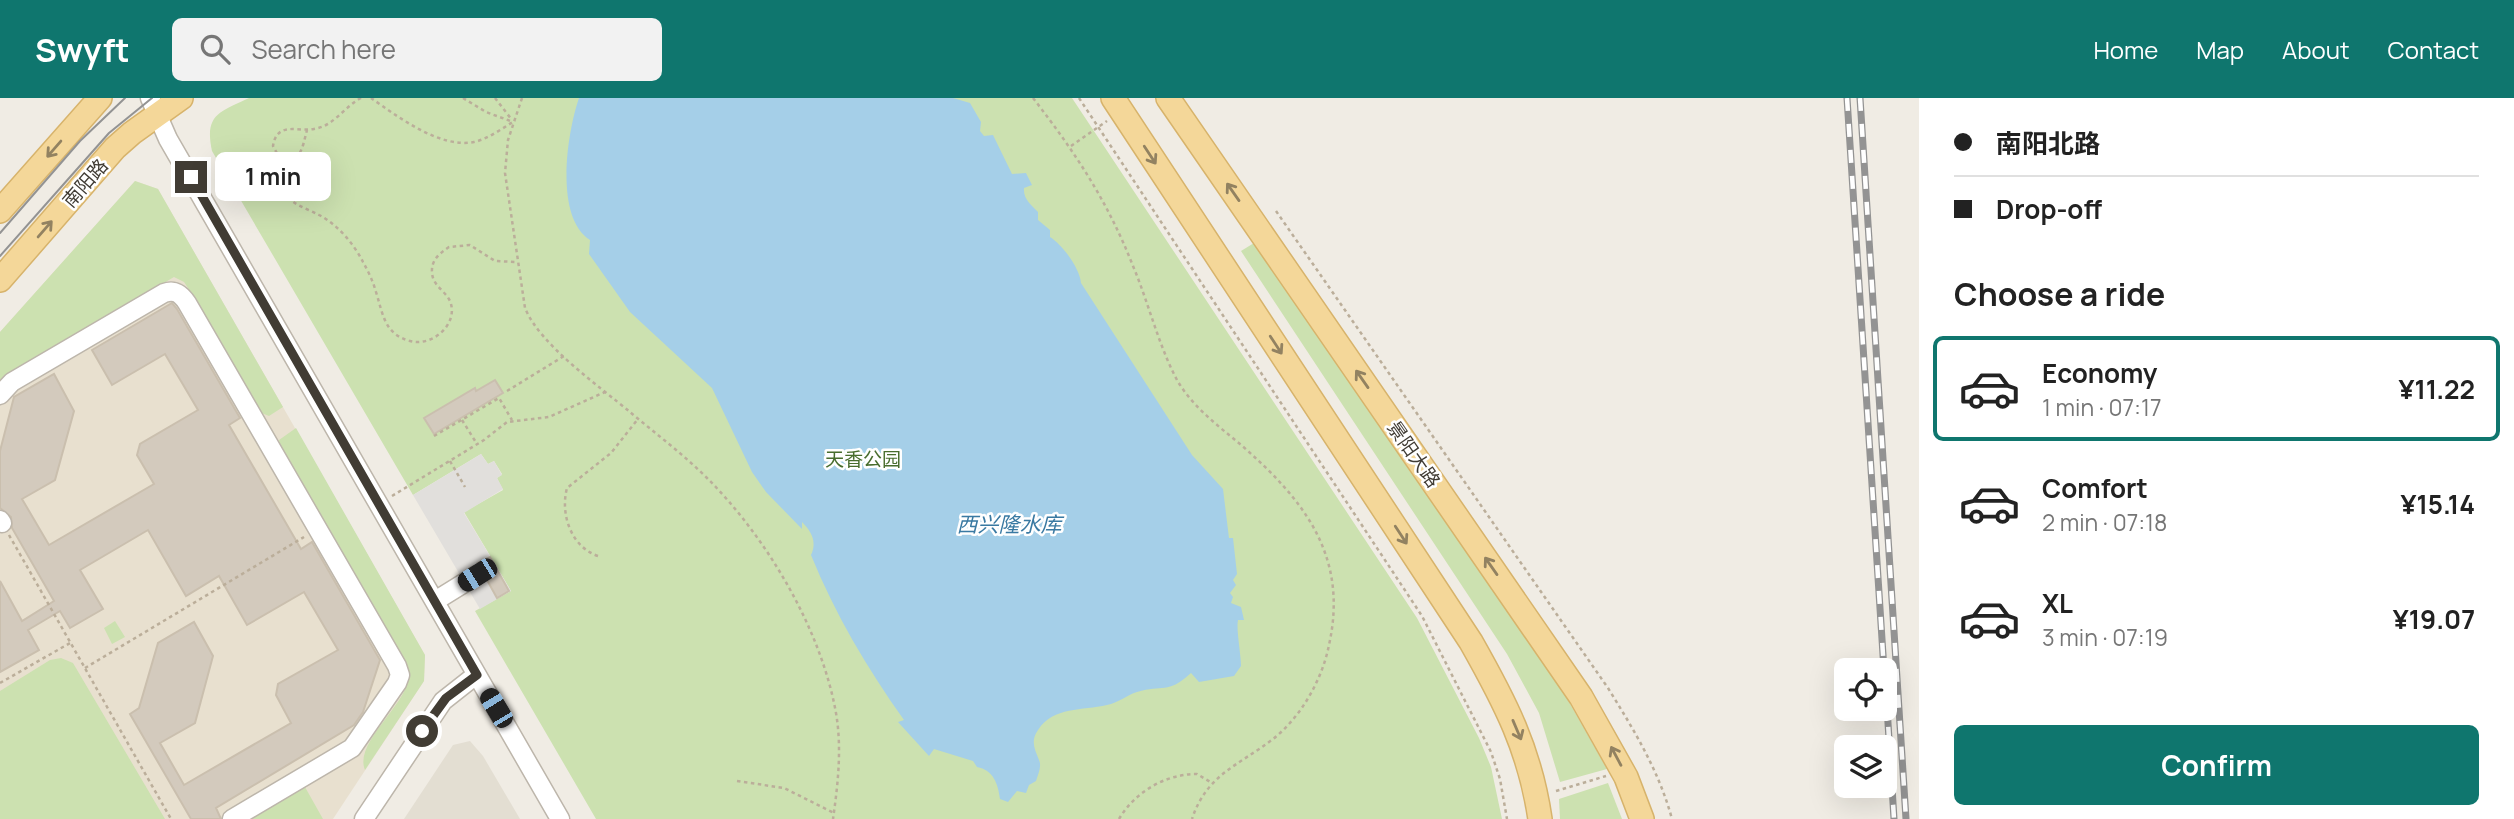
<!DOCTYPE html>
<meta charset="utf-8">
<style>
body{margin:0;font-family:Manrope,"Noto Sans SC",sans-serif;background:#f2f2f2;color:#222;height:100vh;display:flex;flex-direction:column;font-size:26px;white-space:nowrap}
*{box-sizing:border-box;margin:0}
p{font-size:23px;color:#767676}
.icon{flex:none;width:38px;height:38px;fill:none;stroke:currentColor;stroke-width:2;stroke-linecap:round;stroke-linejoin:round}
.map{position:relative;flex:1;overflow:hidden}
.drawer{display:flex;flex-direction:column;background:#fff;width:595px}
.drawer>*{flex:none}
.top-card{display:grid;align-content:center;height:154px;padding:0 35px;background:#fff}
.fabs{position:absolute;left:1834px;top:560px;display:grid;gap:14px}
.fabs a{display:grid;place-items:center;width:63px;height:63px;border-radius:10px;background:#fff;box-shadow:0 7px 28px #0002;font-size:35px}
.end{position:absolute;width:32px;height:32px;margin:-16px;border:9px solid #413c34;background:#fff;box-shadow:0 0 0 4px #fff}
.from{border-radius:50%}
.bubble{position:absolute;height:49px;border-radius:10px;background:#fff;box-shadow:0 7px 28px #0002;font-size:23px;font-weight:700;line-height:49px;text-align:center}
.car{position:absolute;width:21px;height:42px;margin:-21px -10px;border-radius:9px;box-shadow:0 0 5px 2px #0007;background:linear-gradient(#222 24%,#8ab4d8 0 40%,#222 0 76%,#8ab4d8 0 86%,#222 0)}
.top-card b{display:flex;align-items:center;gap:24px;height:66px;font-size:26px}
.top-card b+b{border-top:2px solid #e0e0e0}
.top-card i{width:18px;height:18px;background:#222}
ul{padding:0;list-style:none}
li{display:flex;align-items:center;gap:21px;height:105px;margin:0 14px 10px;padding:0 21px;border:4px solid transparent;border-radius:10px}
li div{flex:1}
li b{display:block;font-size:26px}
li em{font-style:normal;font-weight:700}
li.on{border-color:#0f766e}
li>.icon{width:63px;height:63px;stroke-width:1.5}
h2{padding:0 35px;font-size:32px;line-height:84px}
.button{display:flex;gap:14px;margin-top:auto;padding:14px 35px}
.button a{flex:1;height:80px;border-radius:10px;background:#0f766e;color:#fff;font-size:28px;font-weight:700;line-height:80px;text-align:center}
header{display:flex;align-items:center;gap:42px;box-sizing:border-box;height:98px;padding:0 35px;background:#0f766e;color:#fff}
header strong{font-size:33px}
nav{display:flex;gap:38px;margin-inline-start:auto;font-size:24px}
.search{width:490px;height:63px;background:#f2f2f2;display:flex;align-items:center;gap:18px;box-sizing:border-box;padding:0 24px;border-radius:10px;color:#767676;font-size:26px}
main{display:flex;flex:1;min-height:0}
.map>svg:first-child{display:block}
.residential{fill:#e3ded2}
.education{fill:#e8e0cf}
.green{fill:#cce1b0}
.parking{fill:#e1dfdc}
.water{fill:#a5cfe8}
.building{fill:#d3cabd;stroke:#cabfae;stroke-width:2}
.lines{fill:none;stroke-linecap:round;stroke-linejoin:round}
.minor-casing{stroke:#bdb6ab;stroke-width:21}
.major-casing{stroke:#d7b36b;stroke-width:26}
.path{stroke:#bbae9a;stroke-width:2.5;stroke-dasharray:3.5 3.5;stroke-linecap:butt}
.minor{stroke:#fff;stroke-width:18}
.major{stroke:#f4d799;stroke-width:23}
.tram{stroke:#939393;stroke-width:2}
.rail-casing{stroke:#939393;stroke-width:7}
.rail{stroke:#fff;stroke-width:4.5;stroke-dasharray:13;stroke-linecap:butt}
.oneway{stroke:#928261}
.route{stroke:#413c34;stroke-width:9}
.labels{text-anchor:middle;stroke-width:5;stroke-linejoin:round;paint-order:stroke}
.street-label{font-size:19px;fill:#413c34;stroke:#fff}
.park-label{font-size:19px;fill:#486d2e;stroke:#fff}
.water-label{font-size:21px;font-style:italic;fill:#3979a2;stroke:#fff}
</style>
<header>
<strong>Swyft</strong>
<div class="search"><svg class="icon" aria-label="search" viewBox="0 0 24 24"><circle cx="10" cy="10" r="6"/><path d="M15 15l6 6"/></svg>Search here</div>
<nav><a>Home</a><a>Map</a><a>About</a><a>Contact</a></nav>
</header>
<main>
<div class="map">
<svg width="1919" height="721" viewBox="0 0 1919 721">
<rect width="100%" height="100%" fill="#f0ece4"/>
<polygon class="residential" points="470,643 483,658 520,721 404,721 453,647"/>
<polygon class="education" points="135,83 158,91 425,557 424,583 333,721 0,721 0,234"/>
<g class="green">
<path d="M249 0H1072L1417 520 1479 640 1491 669 1502 721H596L475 513 511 493 464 414 503 392 497 380 502 376 494 363 488 366 481 356 413 397 212 53C204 16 220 14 249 0Z"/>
<polygon points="135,83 158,91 283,309 269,318 259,314 194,199 184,184 174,179 0,282 0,234"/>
<polygon points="1254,145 1559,586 1607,671 1560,684 1539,615 1507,556 1241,153"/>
<path d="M296 330 425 557 424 583 365 672C353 644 411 604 409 575L280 348 279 342Z"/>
<polygon points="115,523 125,539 112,546 104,530"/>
<polygon points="61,560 73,565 165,721 0,721 0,593 50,562"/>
<polygon points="1608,685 1622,721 1560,721 1559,701"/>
<polygon points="305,689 323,721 249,721"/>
</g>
<polygon class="parking" points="481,356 488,366 494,363 502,377 497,380 503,391 464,415 511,493 480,511 413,397"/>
<path class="water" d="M579 0H953L970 5 981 24 980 33 984 38 993 37 1012 76 1026 75 1032 87 1024 90C1023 101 1031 107 1038 114V122L1050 132V139C1063 147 1080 171 1081 185L1192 357 1223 391 1229 440H1233L1237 476 1233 482 1236 487 1230 495 1233 499 1231 505 1241 509 1244 522H1238C1236 532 1241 556 1241 568L1234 578 1199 584 1191 575C1167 597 1163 586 1137 594 1127 597 1118 605 1107 607 1082 613 1054 608 1038 632 1030 643 1035 652 1039 662 1042 668 1038 677 1036 683L1029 687 1026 695 1017 693 1008 704 1000 701C998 685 993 672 977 669L973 663 934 651 929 658 898 624 904 622C867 570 835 516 811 457 817 444 812 434 802 424V431L766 394 752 374 712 290 630 214 589 156 590 142C554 119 567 35 579 0Z"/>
<g class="building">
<polygon points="172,205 177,211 240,320 229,327 301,451 312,444 380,562 363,614 354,627 216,710 221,721 191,721 130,616 139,610 158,545 194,524 213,558 195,625 160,645 184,687 291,625 276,597 278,586 338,552 304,494 247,527 219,478 186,498 148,432 80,472 103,511 70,530 60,513 28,532 39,552 0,574 0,483 22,523 54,503 12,430 11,419 0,410 0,353 14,299 54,276 74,313 55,382 22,401 49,447 154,386 137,357 140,346 198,312 165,256 112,287 92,252"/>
<polygon points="495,282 503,295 434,336 424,320 475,290 476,293"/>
<polygon points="490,459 509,493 497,500 487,482 487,472 478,465"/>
</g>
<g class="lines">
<defs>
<g id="minor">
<polyline points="150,0 168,41 560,721"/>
<path d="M0 297 12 284 164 195C175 191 181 196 187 205L397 568 400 577 397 585 352 650 232 721"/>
<polyline points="0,422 2,425"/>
<polyline points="435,503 477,477"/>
<polyline points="364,721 443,603 476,577"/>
</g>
<g id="major">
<path d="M1113 0 1471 544C1505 604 1530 652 1540 721"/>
<polyline points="1168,0 1581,599 1626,679 1642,721"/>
<polyline points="0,113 100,0"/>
<polyline points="0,182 115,50 132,35 181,0"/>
</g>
</defs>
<use href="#minor" class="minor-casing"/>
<use href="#major" class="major-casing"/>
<g class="path">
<path d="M361 0C344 9 334 28 314 31 297 34 277 23 273 48L284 68 291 102C299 109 310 112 319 117 337 126 354 146 363 164 368 173 373 183 376 194 383 216 384 236 410 243 431 249 457 228 451 206 448 194 433 189 432 175 431 162 439 156 449 149L470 147 495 163 517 164"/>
<path d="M371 0C397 18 440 51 474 44 488 41 501 31 513 24"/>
<polyline points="463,0 486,14 513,24"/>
<polyline points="495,0 512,22"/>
<path d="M522 0 508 42 505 75 525 210C540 247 599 288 630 314 656 336 683 356 707 380 767 440 821 531 836 615 842 650 838 686 833 721"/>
<path d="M1033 0C1075 54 1108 104 1133 168 1149 206 1158 246 1177 282 1192 308 1217 327 1240 346 1303 401 1349 457 1329 547 1322 582 1301 619 1273 641 1238 668 1207 676 1192 721"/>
<polyline points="1079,0 1422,518 1491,654 1500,681 1507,721"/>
<polyline points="1071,48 1107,23"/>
<path d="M285 69C302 58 302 51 307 32"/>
<path d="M1276 113 1608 590C1634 632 1659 673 1672 721"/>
<polyline points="507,293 564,258"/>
<polyline points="462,322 477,346"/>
<polyline points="434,338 499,300 512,322"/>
<polyline points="450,363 465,389"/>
<polyline points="392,398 484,342 507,324 549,319 605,294"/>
<polyline points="9,437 171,721"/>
<path d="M598 458C571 449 560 416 567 390L611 355 638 321"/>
<polyline points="85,570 304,439"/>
<polyline points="0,585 70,545"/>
<polyline points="737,683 784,690 834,715"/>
<polyline points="1556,693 1606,678"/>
<path d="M1119 721C1135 694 1165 676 1197 676L1212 685"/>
</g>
<use href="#minor" class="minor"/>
<use href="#major" class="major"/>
<g class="tram">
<polyline points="0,135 80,43 125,0"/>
<polyline points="0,158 109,35 152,0"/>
</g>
<defs>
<g id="rail">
<polyline points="1847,0 1884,572"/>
<polyline points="1860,0 1906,721"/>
<polyline points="1885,577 1894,721"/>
</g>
</defs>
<use href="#rail" class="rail-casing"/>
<use href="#rail" class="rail"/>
</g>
<defs><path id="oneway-shaft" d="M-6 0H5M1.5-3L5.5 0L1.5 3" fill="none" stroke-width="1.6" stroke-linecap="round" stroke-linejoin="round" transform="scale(1.75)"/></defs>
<g class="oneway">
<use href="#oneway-shaft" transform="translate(54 51) rotate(131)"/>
<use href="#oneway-shaft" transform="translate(1150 57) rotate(57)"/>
<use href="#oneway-shaft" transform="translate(1233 94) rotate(-125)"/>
<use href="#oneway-shaft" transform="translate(45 131) rotate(-49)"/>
<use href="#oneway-shaft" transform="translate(1276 247) rotate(57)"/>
<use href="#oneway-shaft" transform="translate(1362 281) rotate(-125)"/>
<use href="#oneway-shaft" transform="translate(1401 437) rotate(57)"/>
<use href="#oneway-shaft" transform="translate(1491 468) rotate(-125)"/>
<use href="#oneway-shaft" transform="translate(1517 632) rotate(67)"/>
<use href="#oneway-shaft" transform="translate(1616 658) rotate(-118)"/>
</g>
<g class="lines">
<polyline class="route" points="191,79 477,577 446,600 422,633"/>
</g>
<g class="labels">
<g class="street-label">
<text transform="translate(85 85) rotate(-49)" y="7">南阳路</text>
<text transform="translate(1414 356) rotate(55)" y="7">景阳大路</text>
</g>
<g class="park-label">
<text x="863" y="368">天香公园</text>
</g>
<g class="water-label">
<text x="1009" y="434">西兴隆水库</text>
</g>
</g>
</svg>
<div class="fabs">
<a><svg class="icon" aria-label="locate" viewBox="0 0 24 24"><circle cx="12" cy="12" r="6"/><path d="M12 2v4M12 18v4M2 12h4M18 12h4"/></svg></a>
<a><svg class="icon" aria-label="layers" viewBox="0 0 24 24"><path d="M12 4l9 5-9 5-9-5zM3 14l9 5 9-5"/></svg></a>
</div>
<i class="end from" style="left:422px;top:633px"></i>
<i class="end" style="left:191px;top:79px"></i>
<div class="bubble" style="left:215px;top:54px;width:116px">1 min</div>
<i class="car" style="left:477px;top:477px;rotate:238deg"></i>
<i class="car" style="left:496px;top:610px;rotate:329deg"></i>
</div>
<section class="drawer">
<div class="top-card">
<b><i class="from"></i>南阳北路</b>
<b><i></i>Drop-off</b>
</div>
<h2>Choose a ride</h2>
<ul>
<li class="on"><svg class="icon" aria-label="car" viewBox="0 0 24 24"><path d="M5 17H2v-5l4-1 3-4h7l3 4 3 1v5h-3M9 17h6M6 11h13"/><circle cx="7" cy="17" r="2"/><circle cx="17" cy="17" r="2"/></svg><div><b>Economy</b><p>1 min · 07:17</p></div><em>¥11.22</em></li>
<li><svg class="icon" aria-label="car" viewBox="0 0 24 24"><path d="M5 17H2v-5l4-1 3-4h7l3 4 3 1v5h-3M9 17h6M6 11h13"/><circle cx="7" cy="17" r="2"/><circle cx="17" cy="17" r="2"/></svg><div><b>Comfort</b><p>2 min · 07:18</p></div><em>¥15.14</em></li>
<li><svg class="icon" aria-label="car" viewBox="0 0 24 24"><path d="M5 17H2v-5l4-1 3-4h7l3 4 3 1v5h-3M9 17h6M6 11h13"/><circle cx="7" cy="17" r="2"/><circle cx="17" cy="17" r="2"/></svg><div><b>XL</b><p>3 min · 07:19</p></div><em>¥19.07</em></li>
</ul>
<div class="button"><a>Confirm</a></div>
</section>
</main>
